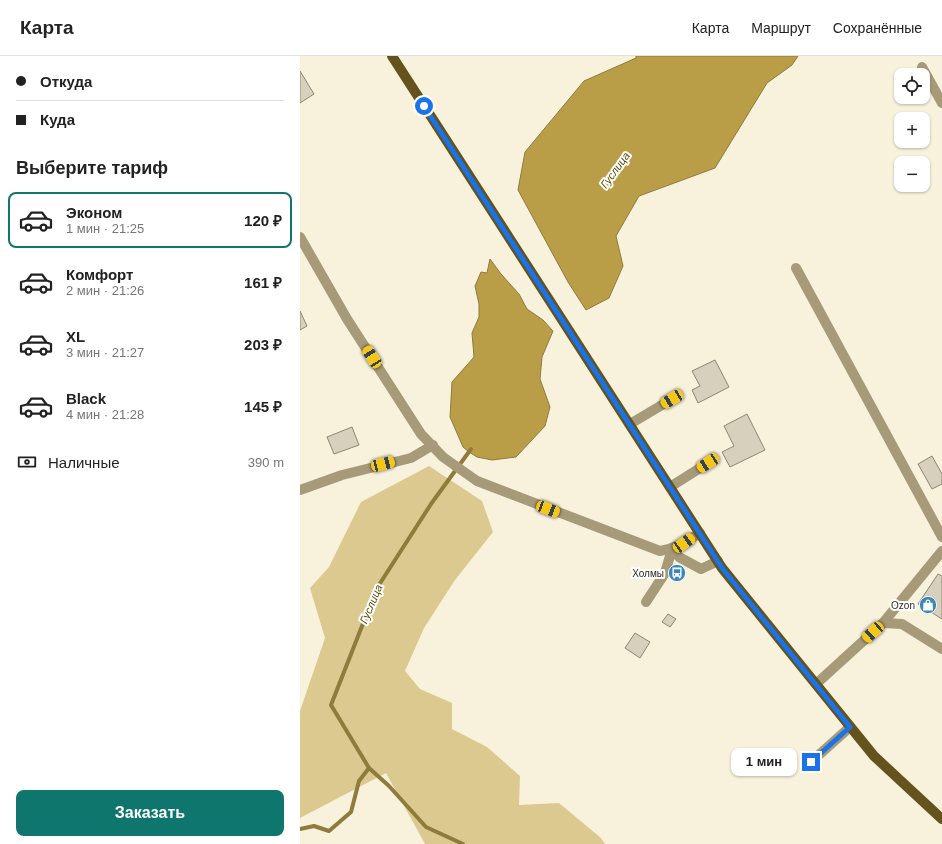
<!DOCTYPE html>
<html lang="ru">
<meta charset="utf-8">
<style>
body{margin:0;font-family:Helvetica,sans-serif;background:#f2f2f2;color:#222;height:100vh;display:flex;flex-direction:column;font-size:15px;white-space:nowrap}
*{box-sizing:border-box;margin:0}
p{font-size:13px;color:#767676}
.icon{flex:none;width:22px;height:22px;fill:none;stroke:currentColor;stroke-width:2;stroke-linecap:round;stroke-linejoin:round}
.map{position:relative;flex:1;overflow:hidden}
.sheet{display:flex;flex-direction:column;background:#fff;width:300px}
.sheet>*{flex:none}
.banner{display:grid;align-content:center;height:88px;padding:0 16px;background:#fff}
.fabs{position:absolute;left:594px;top:12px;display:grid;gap:8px}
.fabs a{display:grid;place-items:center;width:36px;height:36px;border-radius:8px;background:#fff;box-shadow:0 1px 3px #0004;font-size:20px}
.end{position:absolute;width:18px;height:18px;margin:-9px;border:5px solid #1a73e8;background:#fff;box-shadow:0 0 0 2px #fff}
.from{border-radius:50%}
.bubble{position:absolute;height:28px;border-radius:8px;background:#fff;box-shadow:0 1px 3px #0004;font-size:13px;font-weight:700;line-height:28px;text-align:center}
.car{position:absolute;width:12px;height:24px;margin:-12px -6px;border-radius:5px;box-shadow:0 0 3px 1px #0007;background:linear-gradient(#f5c518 24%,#345 0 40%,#f5c518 0 76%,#345 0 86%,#f5c518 0)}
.banner b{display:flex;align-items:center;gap:14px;height:38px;font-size:15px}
.banner b+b{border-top:1px solid #e0e0e0}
.banner i{width:10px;height:10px;background:#222}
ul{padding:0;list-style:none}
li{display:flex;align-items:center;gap:12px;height:56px;margin:0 8px 6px;padding:0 8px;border:2px solid transparent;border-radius:8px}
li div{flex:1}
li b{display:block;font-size:15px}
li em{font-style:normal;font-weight:700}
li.active{border-color:#0f766e}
li>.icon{width:36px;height:36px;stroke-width:1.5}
h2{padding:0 16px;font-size:18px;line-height:48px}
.pay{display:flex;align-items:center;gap:10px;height:44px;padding:0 16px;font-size:15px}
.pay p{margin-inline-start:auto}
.action{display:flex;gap:8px;margin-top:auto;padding:8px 16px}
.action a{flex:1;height:46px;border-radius:8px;background:#0f766e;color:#fff;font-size:16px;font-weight:700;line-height:46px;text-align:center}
header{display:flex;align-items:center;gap:24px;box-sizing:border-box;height:56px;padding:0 20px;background:#fff;border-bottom:1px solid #e0e0e0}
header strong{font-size:19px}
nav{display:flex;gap:22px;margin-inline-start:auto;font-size:14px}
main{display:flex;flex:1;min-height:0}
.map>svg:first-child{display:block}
.green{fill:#dcc98f}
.water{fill:#ba9e47;stroke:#8f7b3c}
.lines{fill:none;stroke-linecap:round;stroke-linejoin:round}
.stream{stroke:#8f7b3c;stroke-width:4}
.building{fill:#d7d0bc;stroke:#8c8673}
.minor{stroke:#a69a78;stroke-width:10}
.major{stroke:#64531c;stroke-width:10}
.route{stroke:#1a73e8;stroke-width:5}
.labels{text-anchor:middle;stroke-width:4;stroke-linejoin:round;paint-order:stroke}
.poi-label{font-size:10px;fill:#2b2821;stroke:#fff;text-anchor:end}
.water-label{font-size:11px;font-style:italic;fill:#5d4a01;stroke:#fff}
</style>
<header>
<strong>Карта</strong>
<nav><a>Карта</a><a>Маршрут</a><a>Сохранённые</a></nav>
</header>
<main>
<section class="sheet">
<div class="banner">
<b><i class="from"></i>Откуда</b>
<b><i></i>Куда</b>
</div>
<h2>Выберите тариф</h2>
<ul>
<li class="active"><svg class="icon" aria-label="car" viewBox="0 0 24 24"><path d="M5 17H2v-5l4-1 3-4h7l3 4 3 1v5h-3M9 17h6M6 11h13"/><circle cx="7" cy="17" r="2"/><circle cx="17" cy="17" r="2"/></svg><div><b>Эконом</b><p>1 мин · 21:25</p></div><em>120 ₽</em></li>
<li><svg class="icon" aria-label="car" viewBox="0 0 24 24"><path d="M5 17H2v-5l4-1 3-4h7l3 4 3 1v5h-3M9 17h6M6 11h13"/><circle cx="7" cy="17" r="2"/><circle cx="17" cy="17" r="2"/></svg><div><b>Комфорт</b><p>2 мин · 21:26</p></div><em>161 ₽</em></li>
<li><svg class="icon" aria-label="car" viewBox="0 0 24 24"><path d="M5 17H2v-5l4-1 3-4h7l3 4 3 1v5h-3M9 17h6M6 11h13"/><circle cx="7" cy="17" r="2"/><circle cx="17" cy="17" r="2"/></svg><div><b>XL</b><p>3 мин · 21:27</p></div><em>203 ₽</em></li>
<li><svg class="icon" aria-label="car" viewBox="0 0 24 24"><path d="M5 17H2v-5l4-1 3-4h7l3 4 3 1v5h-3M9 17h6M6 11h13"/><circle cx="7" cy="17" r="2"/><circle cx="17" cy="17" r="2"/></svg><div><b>Black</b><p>4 мин · 21:28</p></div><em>145 ₽</em></li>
</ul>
<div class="pay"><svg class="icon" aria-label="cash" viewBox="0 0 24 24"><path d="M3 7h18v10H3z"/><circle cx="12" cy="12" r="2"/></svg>Наличные<p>390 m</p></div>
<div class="action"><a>Заказать</a></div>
</section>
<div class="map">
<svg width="642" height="788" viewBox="0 0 642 788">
<rect width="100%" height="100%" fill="#f8f1dc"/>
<polygon class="green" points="129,410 182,445 193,476 155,524 124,572 105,615 120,633 152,647 152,673 187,691 220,720 219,749 259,747 301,782 305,788 125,788 86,717 0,762 0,655 25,582 10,532 29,511 61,446"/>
<g class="water">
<polygon points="336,0 498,0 492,9 467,27 415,112 339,140 316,180 323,210 309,242 286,254 268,226 218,134 225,96 284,25 336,2"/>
<polygon points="190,203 201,218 219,238 227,253 243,264 253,275 242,301 240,323 250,351 245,370 216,401 192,404 177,401 169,396 163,391 150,361 152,326 174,301 172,277 179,261 179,248 175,230 181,216 187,217"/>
</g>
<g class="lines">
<g class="stream">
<polyline points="0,773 14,770 29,775 51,756 59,725 69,712"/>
<polyline points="163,788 126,771 89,730 69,712 31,649 77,532 131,448 171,393"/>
</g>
</g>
<g class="building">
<polygon points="0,15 14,38 0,47"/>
<polygon points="0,255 7,270 0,274"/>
<polygon points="415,304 429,331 398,347 392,334 400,330 392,315"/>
<polygon points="447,358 465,394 430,411 422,396 434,390 424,370"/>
<polygon points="52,371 59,389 34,398 27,381"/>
<polygon points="632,400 642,418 642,428 632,433 618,408"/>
<polygon points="638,518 642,520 642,563 618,548"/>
<polygon points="368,558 376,563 370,571 362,566"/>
<polygon points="335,577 350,586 340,602 325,592"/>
</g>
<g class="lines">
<g class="minor">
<polyline points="622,11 642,47"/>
<path d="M0 181 47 263 121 378 143 401 177 425 360 495C376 492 387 485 400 477"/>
<polyline points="496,212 642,481"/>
<polyline points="330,368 372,343"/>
<polyline points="370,431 408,407"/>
<polyline points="0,434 42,419 111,402 133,389"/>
<polyline points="372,493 379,501 401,513 418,505"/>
<polyline points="346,546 365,517 372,493"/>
<polyline points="583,567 642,495"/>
<polyline points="516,628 583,567 602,568 642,593"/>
<polyline points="511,706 550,671"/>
</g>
<polyline class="major" points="92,0 422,512 574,700 642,763"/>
</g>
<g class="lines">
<polyline class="route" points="124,50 422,512 550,671 511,706"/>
</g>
<defs>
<symbol id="bus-disc" viewBox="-11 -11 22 22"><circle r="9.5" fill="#3c87ba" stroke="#fff"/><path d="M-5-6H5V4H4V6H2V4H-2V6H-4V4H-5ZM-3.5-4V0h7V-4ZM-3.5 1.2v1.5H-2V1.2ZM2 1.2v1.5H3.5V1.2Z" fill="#fff"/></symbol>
<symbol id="shop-disc" viewBox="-11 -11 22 22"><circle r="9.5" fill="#3c87ba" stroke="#fff"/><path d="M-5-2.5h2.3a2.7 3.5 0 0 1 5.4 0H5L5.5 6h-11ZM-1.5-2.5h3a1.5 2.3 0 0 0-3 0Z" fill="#fff"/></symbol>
</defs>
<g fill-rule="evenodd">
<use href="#bus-disc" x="367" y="507" width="20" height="20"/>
<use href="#shop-disc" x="618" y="539" width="20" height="20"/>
</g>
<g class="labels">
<g class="poi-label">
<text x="364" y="521">Холмы</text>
<text x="615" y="553">Ozon</text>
</g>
<g class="water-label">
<text transform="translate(315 114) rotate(-54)" y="4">Гуслица</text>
<text transform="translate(71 548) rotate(-67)" y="4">Гуслица</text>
</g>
</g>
</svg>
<div class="fabs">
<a><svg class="icon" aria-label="locate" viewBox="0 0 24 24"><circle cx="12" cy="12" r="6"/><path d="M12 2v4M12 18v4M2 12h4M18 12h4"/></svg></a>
<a>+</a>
<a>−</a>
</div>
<i class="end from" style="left:124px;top:50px"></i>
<i class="end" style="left:511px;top:706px"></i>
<div class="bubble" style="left:431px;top:692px;width:66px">1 мин</div>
<i class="car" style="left:72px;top:301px;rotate:327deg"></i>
<i class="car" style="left:372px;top:343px;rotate:239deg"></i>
<i class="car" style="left:408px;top:407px;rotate:237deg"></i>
<i class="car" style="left:83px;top:408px;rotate:76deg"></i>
<i class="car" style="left:248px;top:453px;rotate:111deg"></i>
<i class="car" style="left:384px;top:487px;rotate:56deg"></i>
<i class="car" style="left:573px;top:576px;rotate:228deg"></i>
</div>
</main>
